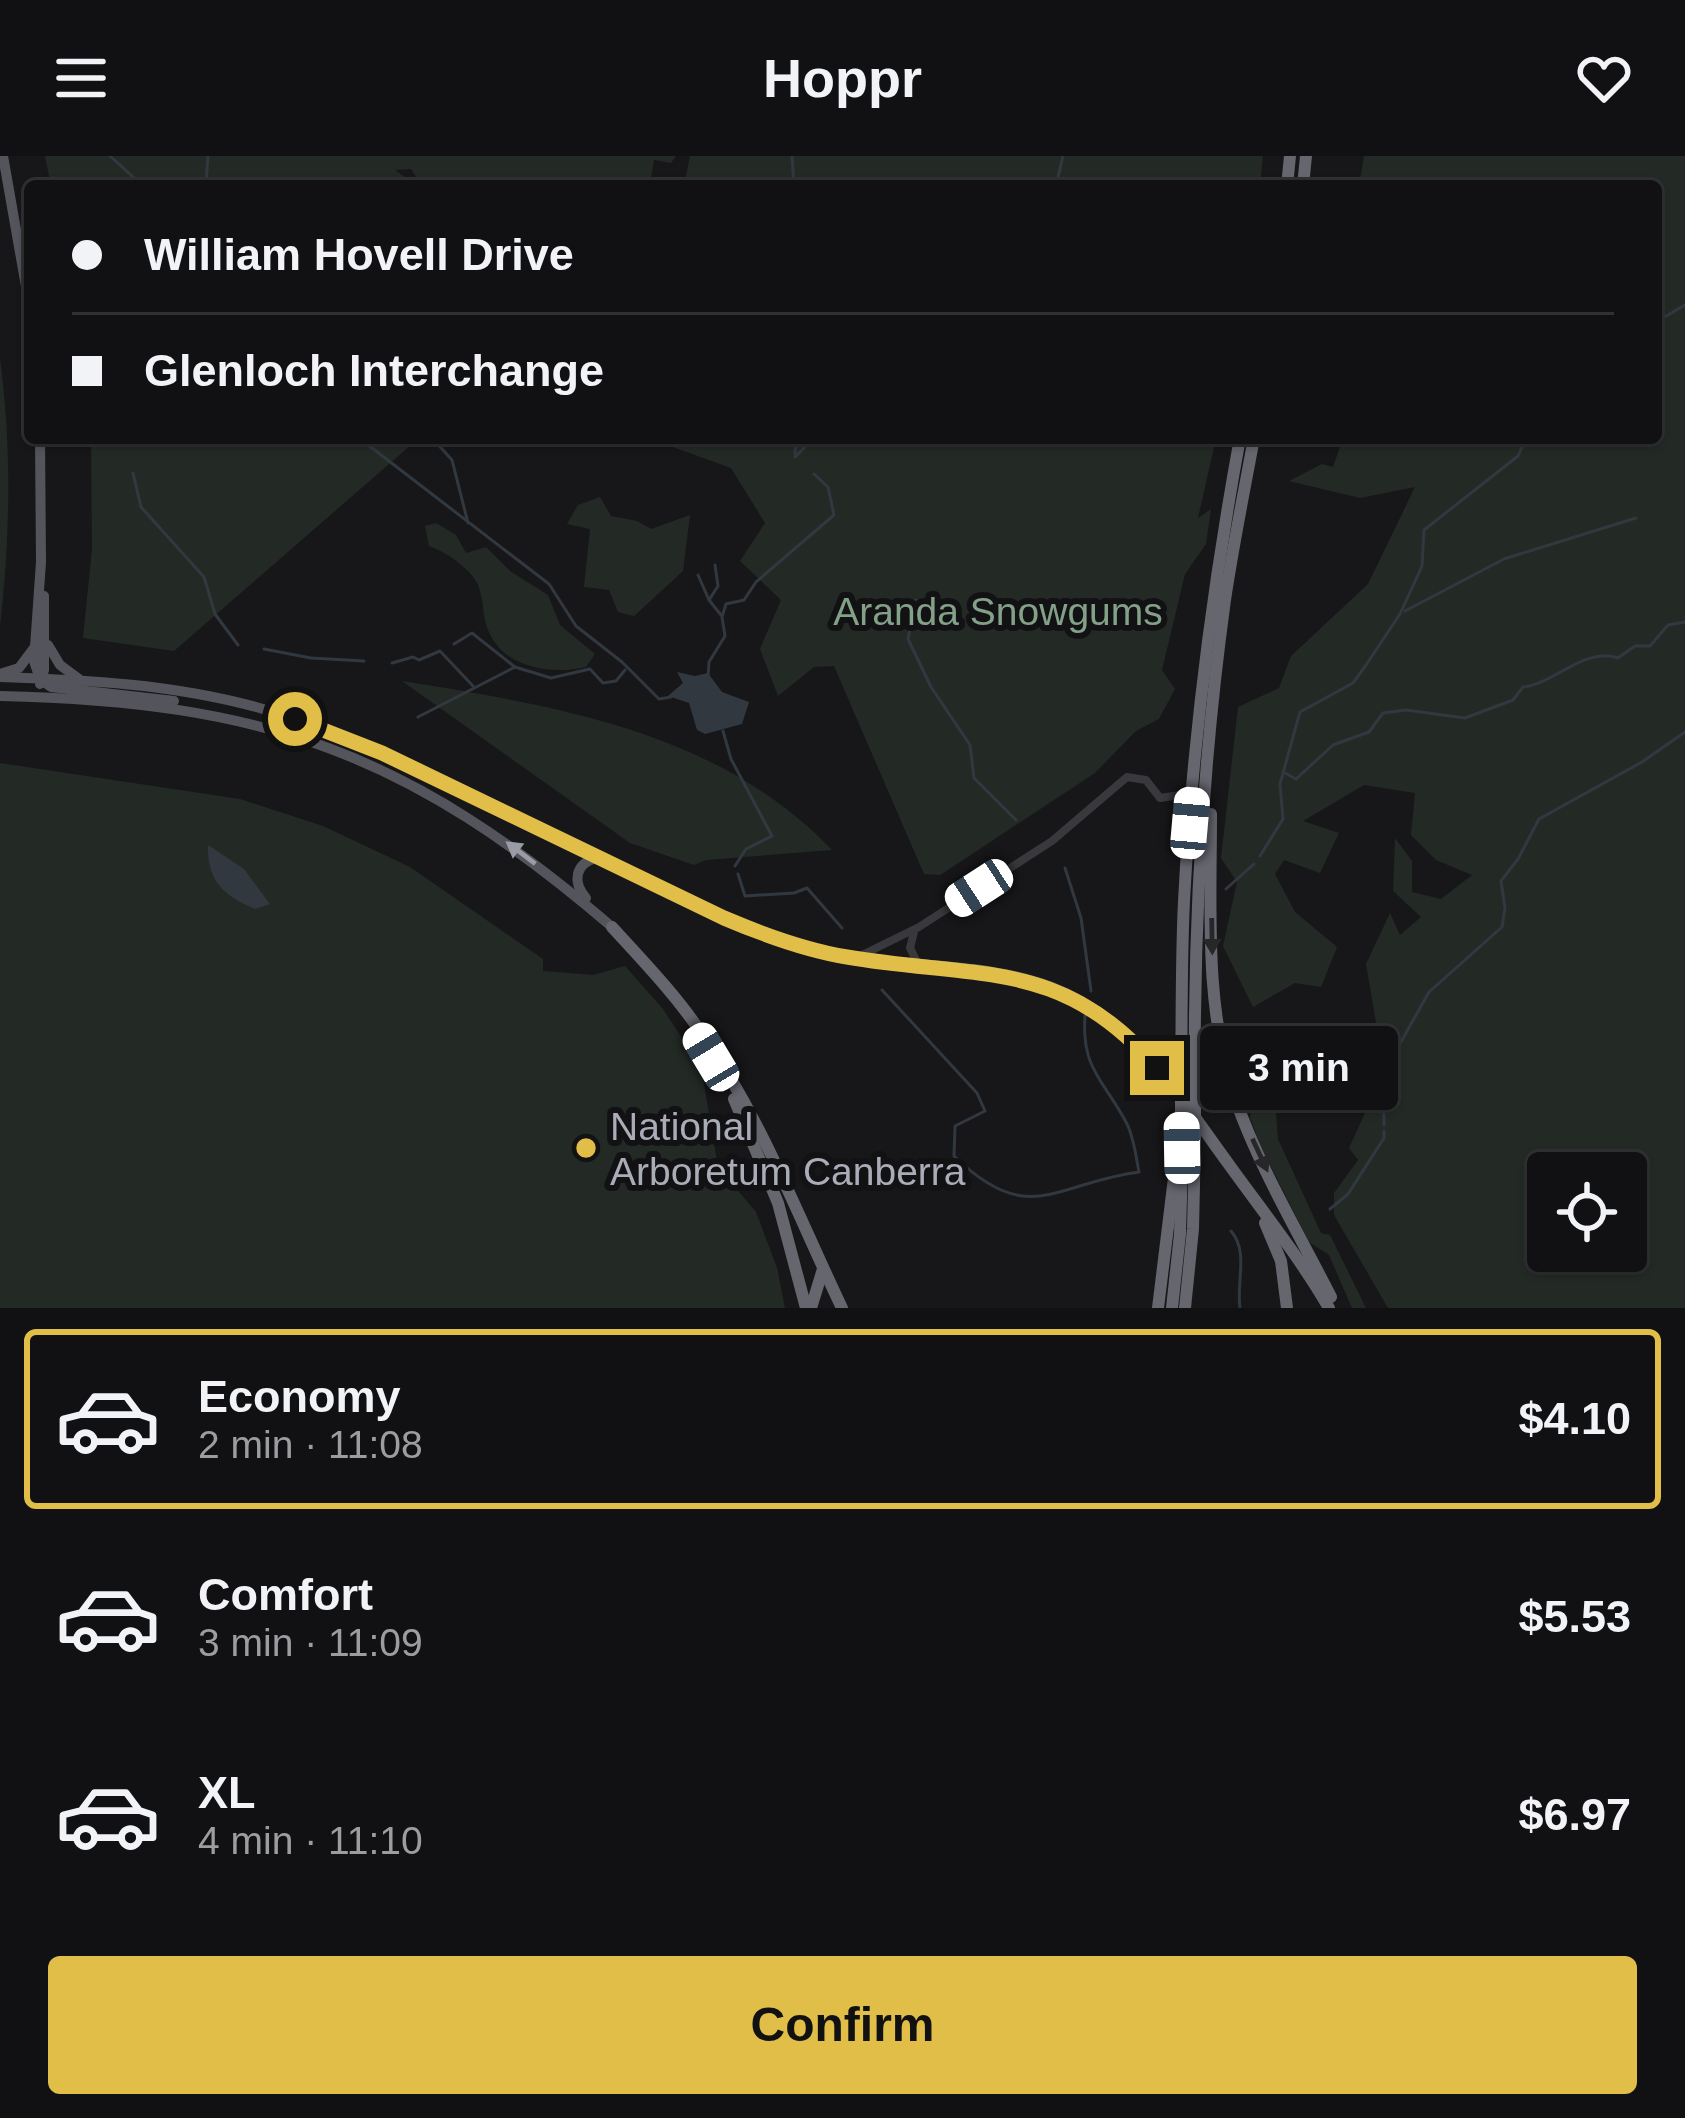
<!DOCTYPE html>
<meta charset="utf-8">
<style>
body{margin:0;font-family:Arial,sans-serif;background:#1e1f21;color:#f1f3f6;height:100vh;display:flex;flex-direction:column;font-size:45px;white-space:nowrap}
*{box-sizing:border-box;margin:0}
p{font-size:39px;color:#9c9da0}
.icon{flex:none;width:66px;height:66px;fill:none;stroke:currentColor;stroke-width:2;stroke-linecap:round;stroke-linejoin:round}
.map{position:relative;height:1152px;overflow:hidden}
.panel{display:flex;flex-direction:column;background:#111113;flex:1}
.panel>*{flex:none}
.banner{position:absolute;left:24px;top:24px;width:1638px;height:264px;border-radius:12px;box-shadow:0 3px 9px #0004,0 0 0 3px #303133;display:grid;align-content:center;height:264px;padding:0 48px;background:#111113}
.tools{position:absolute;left:1527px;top:996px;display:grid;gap:24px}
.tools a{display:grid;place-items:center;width:120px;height:120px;border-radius:12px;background:#111113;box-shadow:0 3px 9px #0004,0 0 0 3px #303133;font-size:60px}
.end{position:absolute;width:54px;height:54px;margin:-27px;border:15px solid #e1be47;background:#111;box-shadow:0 0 0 6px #111}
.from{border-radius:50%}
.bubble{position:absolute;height:84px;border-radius:12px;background:#111113;box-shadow:0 3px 9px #0004,0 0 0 3px #303133;font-size:39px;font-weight:700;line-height:84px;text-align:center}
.car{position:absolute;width:36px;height:72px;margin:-36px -18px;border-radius:15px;box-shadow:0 0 9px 3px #0007;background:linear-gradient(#fff 24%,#345 0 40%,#fff 0 76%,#345 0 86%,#fff 0)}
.banner b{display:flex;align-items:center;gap:42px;height:114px;font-size:45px}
.banner b+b{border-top:3px solid #303133}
.banner i{width:30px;height:30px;background:#f1f3f6}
ul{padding:21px 0 0;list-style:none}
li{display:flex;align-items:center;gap:36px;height:180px;margin:0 24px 18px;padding:0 24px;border:6px solid transparent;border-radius:12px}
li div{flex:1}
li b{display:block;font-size:45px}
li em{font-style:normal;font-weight:700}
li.selected{border-color:#e1be47}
li>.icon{width:108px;height:108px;stroke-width:1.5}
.button{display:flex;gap:24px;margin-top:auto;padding:24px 48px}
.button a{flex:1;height:138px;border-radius:12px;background:#e1be47;color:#111;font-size:48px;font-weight:700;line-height:138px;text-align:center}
header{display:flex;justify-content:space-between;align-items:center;height:156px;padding:0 48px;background:#111113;font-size:54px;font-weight:700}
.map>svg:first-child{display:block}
.green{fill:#232a25;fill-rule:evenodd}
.water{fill:#313840}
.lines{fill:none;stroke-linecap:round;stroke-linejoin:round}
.stream{stroke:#313840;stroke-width:3}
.minor{stroke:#38383d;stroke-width:8}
.major{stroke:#54555c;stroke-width:10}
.highway{stroke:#65666e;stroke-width:12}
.highway-bridge{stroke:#65666e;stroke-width:12}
.oneway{fill:#999ba5}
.oneway2{fill:#27272a}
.route{stroke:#e1be47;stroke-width:15}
.poi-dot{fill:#e1be47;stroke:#121214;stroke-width:4.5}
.labels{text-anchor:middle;stroke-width:12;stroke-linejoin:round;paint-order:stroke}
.park-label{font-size:39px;fill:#83a088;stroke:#121214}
.poi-label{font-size:39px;fill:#aaadb7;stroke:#121214;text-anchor:start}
</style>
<header><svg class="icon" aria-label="menu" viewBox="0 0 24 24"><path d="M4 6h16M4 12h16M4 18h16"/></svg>Hoppr<svg class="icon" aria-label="heart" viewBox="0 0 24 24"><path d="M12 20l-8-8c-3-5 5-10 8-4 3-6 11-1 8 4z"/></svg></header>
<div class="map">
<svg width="1685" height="1152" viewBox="0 0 1685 1152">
<rect width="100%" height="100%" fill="#171719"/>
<g class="green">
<polygon points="45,0 676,0 671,7 654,4 651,22 655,30 422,30 411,13 395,14 417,30 51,30"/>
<polygon points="690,0 1263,0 1260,30 684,30"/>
<path d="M1364 0H1685V1152H1388L1334 1059V1037L1358 1004 1349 992 1365 957 1340 914 1376 866 1366 808 1390 757 1400 779 1421 761 1393 735 1395 682 1412 705V736L1441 743 1472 719 1436 704 1411 679 1415 637 1364 629 1303 665 1339 677 1320 717 1284 704 1275 718 1295 756 1337 791 1321 831 1295 827 1253 851 1223 790 1237 726 1221 702 1238 551 1279 532 1291 500 1368 428 1415 331 1360 342 1289 325 1322 308 1333 311 1343 282H1656V30H1359ZM1548 1017H1626V1095H1548Z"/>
<path d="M0 203C12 293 10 381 0 471Z"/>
<polygon points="91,282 419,282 174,495 83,482 92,393"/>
<polygon points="648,282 1216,282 1198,362 1211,353 1206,388 1185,418 1162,514 1175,533 1159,563 1136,575 1095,617 940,719 924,718 834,510 814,511 778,540 760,493 781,444 740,405 765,367 731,312"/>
<polygon points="600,341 611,360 637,365 651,373 690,359 683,415 634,460 618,456 609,434 584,431 590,373 567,368 578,349"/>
<path d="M436 367 456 379 466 397 486 391 510 415 548 439 560 469 595 498 586 511C552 519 505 513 489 476 481 459 485 437 474 422 462 407 447 397 429 390L425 370Z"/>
<path d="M402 525C557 550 718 575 832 694L706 704 694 709 630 687Z"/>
<polygon points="0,607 240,643 323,670 410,711 543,803 543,815 593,819 625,810 663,853 701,911 718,1011 756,1056 777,1112 785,1152 0,1152"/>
<polygon points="1236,884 1252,886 1273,916 1278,983 1321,1077 1330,1079 1366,1152 1352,1152 1329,1099 1309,1086 1261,991 1250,961 1252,941 1239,914"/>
</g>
<g class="water">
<polygon points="677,516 695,520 708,517 722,536 749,546 742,568 705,578 697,574 689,547 668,540 683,527"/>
<path d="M208 689 244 713 270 748 255 753C223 740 207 724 208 689Z"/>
</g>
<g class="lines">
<g class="stream">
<polyline points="110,0 143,30"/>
<polyline points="792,0 794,30"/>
<polyline points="202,30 206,28 208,0"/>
<polyline points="1056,30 1063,0"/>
<polyline points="1656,166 1685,149"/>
<polyline points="359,282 549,428 576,470 622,506 659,543 671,541"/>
<polyline points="432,282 452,304 468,367"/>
<polyline points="795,298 796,282"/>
<polyline points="795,301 814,282"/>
<polyline points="133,317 141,351 204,421 215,458 238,489"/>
<polyline points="698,419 709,444 721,459"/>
<polyline points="709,444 718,430 715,409"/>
<polyline points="916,444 908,483 931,531 970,589 974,622 1016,664"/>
<polyline points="1405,455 1504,403 1636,362"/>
<polyline points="454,488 472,477 515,511"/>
<polyline points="264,493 311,502 364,505"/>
<polyline points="392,507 413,501 419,504 440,495 473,530"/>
<polyline points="708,521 709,506 725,480 722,461 726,448 744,444 756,426 834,359 828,331 814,318"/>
<polyline points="418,561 515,511 551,522 590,513 603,527 616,525 625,514"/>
<polyline points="723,575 731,603 772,680 746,693 735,710"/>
<path d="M1285 617 1296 623 1333 589 1369 576 1383 557 1406 554 1465 562 1513 544 1523 531C1554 528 1585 490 1618 502L1635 490H1650L1668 469 1685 466"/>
<polyline points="1260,700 1283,663 1280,628 1300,556 1353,527 1366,509 1400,458 1422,410 1424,374 1518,300 1526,282"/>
<polyline points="1065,712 1081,762 1091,835"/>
<polyline points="738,718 745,740 794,737 807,732 842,772"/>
<polyline points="1226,733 1254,708"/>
<path d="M882 834 977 937 985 955 955 970 954 1000C1029 1073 1055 1027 1139 1016 1136 1001 1134 982 1127 968 1105 925 1081 914 1085 860"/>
<polyline points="1384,969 1383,918 1429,836 1502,771 1505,752 1501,725 1518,703 1539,663 1642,606 1685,576"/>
<polyline points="1330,1053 1348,1038 1384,982 1384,975"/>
<path d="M1231 1075C1249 1096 1236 1126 1240 1152"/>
</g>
<g class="minor">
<polyline points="914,776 910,792 917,806"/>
<polyline points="862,799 919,771 1052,685 1127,621 1146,624 1160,642 1180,639 1193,631"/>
</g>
<g class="major">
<polyline points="3,0 30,153"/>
<polyline points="48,489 60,509 79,523"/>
<polyline points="3,517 19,512 34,492"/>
<path d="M0 521C87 524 171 528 256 551 388 587 511 661 635 719"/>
<polyline points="40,523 34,505 41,406 40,282"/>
<polyline points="40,523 51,531 174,545"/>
<polyline points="40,528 44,514 44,440"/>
<path d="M0 540C266 546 409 597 612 771"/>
<path d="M586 742C572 726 575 708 596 702"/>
</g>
<g class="highway">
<polyline points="1287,30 1290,0"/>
<polyline points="1303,30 1306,0"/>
<path d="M1211 658C1211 752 1204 851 1235 942 1259 1011 1298 1076 1331 1141"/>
<path d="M635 719C703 752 770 788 846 801 917 813 994 807 1061 836 1138 869 1182 945 1230 1010 1264 1057 1300 1102 1329 1152"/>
<path d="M612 771C643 805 676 839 702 878 761 962 798 1060 842 1152"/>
<path d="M1181 928C1182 867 1181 806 1184 745 1192 590 1212 435 1240 282"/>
<polyline points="734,943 778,1047 806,1152"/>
<path d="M1195 947C1193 779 1202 611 1225 444 1233 390 1244 336 1254 282"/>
<polyline points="1265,1067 1281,1105 1287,1152"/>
<polyline points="811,1152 823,1113"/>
<polyline points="1158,1152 1181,965"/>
<polyline points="1172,1152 1180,1078 1182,1004"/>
<polyline points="1185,1152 1193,1073 1195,983"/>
</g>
<g class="highway-bridge">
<polyline points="1181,928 1181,965"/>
<polyline points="1195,947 1195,983"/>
</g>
</g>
<defs><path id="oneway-solid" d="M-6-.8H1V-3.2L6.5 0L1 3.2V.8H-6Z" transform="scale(3)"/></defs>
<use class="oneway" href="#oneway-solid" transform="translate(521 697) rotate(-143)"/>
<g class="oneway2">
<use href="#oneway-solid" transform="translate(1212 780) rotate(89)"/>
<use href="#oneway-solid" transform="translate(1260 999) rotate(65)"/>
</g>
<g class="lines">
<path class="route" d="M295 563 382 597 724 762C764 779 805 794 847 801 975 823 1063 801 1157 912"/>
</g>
<circle class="poi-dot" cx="586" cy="992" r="12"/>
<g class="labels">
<g class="park-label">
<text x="998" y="469">Aranda Snowgums</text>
</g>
<g class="poi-label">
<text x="610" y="984">National<tspan x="610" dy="45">Arboretum Canberra</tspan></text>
</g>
</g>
</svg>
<div class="tools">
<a><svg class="icon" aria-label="locate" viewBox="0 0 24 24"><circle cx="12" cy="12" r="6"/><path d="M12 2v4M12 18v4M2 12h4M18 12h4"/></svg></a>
</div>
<i class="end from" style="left:295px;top:563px"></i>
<i class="end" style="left:1157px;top:912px"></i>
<div class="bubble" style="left:1200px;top:870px;width:198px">3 min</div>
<i class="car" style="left:1190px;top:667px;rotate:5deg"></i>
<i class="car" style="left:979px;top:732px;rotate:237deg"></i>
<i class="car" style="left:711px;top:901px;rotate:329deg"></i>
<i class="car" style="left:1182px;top:992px;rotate:359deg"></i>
<div class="banner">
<b><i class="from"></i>William Hovell Drive</b>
<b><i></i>Glenloch Interchange</b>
</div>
</div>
<section class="panel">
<ul>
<li class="selected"><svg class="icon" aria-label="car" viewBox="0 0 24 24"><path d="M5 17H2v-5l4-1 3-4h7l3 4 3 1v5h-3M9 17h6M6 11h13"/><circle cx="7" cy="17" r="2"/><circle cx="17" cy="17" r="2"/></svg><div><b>Economy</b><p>2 min · 11:08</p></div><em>$4.10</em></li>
<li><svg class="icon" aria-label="car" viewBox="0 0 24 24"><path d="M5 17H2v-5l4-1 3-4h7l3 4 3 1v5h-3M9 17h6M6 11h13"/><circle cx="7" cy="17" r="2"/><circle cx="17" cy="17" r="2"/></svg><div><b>Comfort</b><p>3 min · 11:09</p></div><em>$5.53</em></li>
<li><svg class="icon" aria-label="car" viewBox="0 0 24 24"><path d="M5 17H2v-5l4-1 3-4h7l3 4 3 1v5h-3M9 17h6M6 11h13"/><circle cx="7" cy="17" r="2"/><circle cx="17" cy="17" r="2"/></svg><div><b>XL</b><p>4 min · 11:10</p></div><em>$6.97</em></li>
</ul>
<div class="button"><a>Confirm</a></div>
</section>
